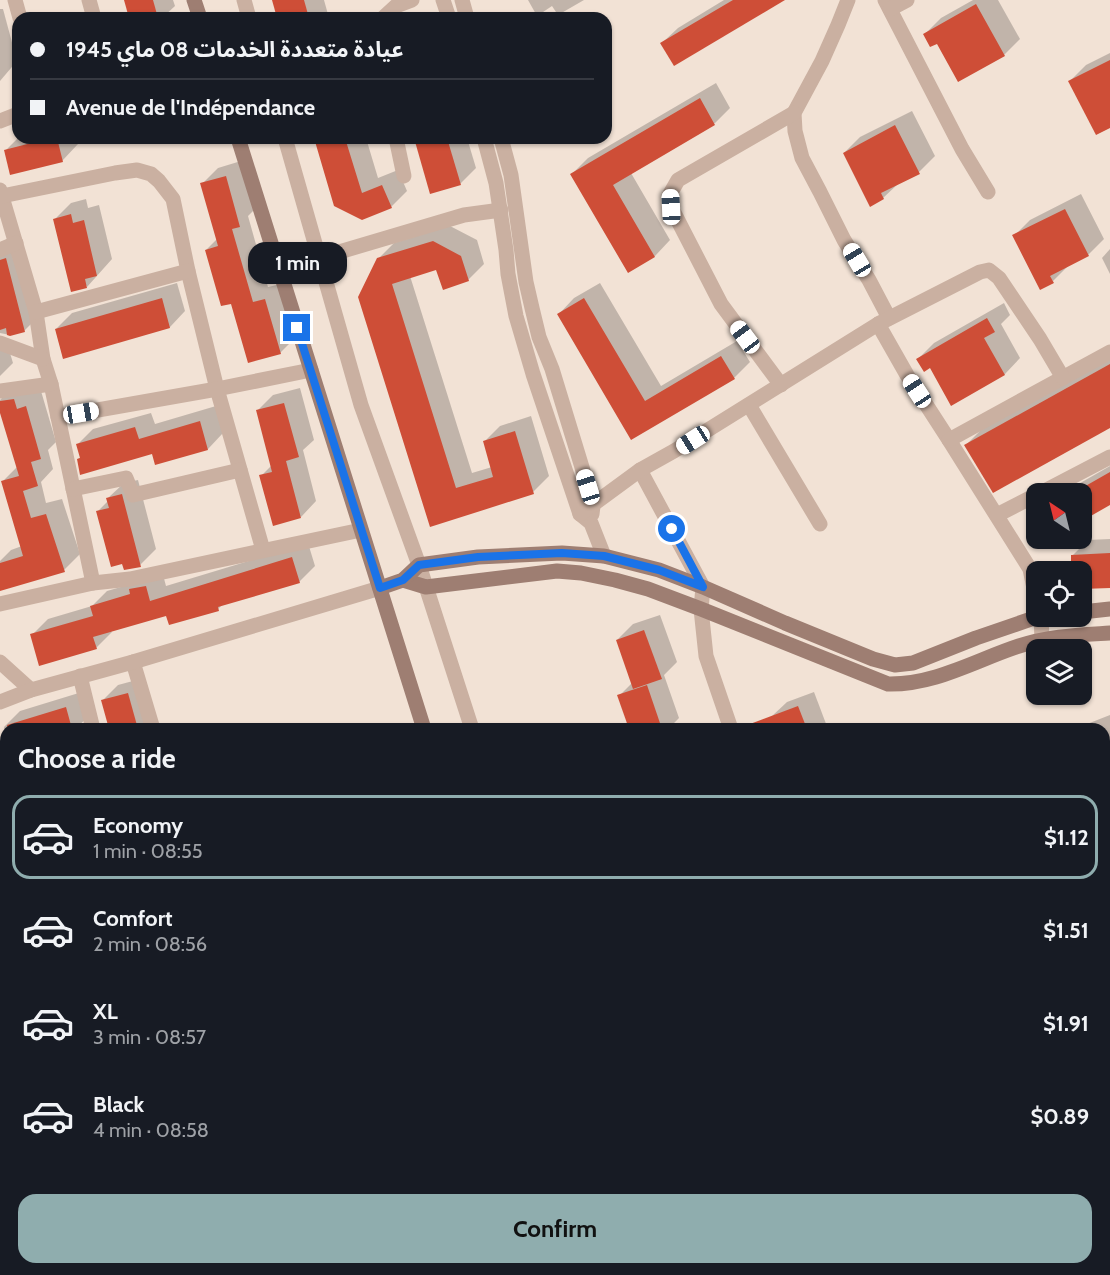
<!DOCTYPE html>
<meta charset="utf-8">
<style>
body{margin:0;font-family:Cabin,"Noto Sans Arabic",sans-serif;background:#242831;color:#f1f3f6;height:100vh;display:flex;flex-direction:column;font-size:22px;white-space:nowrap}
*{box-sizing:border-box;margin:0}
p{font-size:20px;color:#9ea1a6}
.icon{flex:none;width:33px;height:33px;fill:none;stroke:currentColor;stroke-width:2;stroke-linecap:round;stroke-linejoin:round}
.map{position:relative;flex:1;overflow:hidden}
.side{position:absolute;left:0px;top:723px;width:1110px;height:552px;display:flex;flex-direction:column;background:#171b24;border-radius:18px 18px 0 0;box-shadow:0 2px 4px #0004}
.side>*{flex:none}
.guide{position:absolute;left:12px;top:12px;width:600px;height:132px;border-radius:18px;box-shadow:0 2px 4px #0004;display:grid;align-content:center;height:132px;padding:0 18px;background:#171b24}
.needle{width:39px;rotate:325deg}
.tools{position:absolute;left:1026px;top:483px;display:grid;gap:12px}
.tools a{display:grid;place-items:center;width:66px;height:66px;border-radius:12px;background:#171b24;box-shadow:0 2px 4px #0004;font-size:30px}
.end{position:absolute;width:27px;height:27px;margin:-14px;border:8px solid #1a73e8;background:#fff;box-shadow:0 0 0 3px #fff}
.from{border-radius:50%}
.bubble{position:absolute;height:42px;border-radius:18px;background:#171b24;box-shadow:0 2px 4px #0004;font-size:20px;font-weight:800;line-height:42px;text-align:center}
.car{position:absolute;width:18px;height:36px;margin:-18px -9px;border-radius:8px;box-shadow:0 0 4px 2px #0007;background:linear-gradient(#fff 24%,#345 0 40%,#fff 0 76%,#345 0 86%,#fff 0)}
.guide b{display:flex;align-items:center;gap:21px;height:57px;font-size:22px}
.guide b+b{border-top:2px solid #363941}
.guide i{width:15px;height:15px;background:#f1f3f6}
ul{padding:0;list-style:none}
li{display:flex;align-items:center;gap:18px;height:84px;margin:0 12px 9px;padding:0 6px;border:3px solid transparent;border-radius:18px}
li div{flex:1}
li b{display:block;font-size:22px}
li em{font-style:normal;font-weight:800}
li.current{border-color:#8fadae}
li>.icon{width:54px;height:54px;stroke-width:1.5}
h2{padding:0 18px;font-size:27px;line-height:72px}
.primary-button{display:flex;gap:12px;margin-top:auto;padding:12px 18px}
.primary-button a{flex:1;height:69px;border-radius:18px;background:#8fadae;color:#111;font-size:24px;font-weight:800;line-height:69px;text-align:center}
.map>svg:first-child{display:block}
.green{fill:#b6c195}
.shadow{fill:#0003}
.building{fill:#ce4e37}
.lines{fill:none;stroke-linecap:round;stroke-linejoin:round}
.street{stroke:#cab0a1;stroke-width:15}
.secondary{stroke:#9e7e72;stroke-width:15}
.highway{stroke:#56413b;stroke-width:18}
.route{stroke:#1a73e8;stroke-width:8}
</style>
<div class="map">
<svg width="1110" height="1275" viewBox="0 0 1110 1275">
<rect width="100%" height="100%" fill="#f2e2d5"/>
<polygon class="green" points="163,1269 376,1269 398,1275 161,1275"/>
<g class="shadow">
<polygon points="126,0 173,0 175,6 162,18 131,18"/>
<polygon points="273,0 324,0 329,18 279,18"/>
<polygon points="528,0 584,0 558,15 552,6 537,16"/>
<polygon points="724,0 782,0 662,43 678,28"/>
<polygon points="973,0 998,0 1020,39 1004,55 925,34 941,18"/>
<polygon points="0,9 3,9 17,61 0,81"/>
<polygon points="1110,53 1110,125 1070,81 1086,65"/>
<polygon points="716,83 730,108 715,123 631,173 670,240 655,256 629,271 572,174 588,158"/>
<polygon points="912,111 935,156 919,172 899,183 883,198 844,153 860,137"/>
<polygon points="18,138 103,138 78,144 62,161 6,150"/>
<polygon points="138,138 157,138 139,142"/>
<polygon points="315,138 366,138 378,178 398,170 407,191 391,207 362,218"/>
<polygon points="416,138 467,138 476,168 460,184"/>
<polygon points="241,161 255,209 248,216 268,287 281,284 296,337 280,353 232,302 206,250 217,239 202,184 218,168"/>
<polygon points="1081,194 1104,239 1088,255 1069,265 1053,281 1014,236 1030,220"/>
<polygon points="86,199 88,208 99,205 112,259 87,287 55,219 71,203"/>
<polygon points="450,226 477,240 484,264 468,280 437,268 410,276 472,473 492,467 484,442 500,426 531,416 549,476 533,492 431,525 378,259 394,243"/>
<polygon points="22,244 40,315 24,331 10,335 0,333 0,255"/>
<polygon points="1110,249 1110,274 1102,258"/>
<polygon points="177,283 185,311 170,327 56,329 72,313"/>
<polygon points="600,283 661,386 737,341 750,362 734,378 632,438 559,314 574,298"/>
<polygon points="1004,303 1010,315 1001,324 1020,358 1005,374 952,404 930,366 918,359 934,343"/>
<polygon points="6,340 13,363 0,376 0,342"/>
<polygon points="1110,358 1110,426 966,445 981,430"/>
<polygon points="14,386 41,391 56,442 48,450 53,469 41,482 46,503 62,499 80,554 64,570 0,582 0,561 11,550 22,546 3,481 17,467 0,407 0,400"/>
<polygon points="300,388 314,440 303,450 316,501 301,517 261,476 272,465 257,411 273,395"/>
<polygon points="216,406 223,433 208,449 78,459 81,457 77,445 93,429 151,413 155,424"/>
<polygon points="1110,466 1110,503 1082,519 1082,494 1061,494"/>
<polygon points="138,480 156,549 140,565 98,511 108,501 108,498 124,483"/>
<polygon points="1110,539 1110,586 1082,587 1082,572 1072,556 1088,540"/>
<polygon points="308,543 315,566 299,582 223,604 218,609 167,614 111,631 112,632 96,648 32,635 48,619 92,606 107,591 138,582 162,571 166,586"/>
<polygon points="660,615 677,662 664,675 679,718 668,729 631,729 619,696 632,683 617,640 633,624"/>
<polygon points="144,678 158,729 110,729 102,701 118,685"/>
<polygon points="82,692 89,716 75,729 6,729 6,735 4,727 20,711"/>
<polygon points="814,692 828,729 776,729 771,717 787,702"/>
<polygon points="1110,715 1110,753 1104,755 1104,729 1082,729 1087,724"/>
<polygon points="0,905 6,906 6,948 1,953 0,953"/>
<polygon points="1110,926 1110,950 1104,934 1104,932"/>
<polygon points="1110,985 1110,1004 1105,990"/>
<polygon points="1110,1158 1110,1220 1104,1223 1104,1160"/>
<polygon points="0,1190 6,1192 6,1242 0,1241"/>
</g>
<g class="building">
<polygon points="124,0 153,0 158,18 129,18"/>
<polygon points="272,0 304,0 309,18 277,18"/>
<polygon points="733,0 785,0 674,66 660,43"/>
<polygon points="976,4 1005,56 958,82 937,44 930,47 923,34"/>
<polygon points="1110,60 1110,128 1096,135 1068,81"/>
<polygon points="700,98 715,125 613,185 655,257 628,273 570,174"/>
<polygon points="895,125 920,174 881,193 884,199 870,207 843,153"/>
<polygon points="51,138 57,138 63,162 10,175 4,150"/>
<polygon points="314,138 345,138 362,193 382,185 392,208 362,220 334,206"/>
<polygon points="414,138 447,138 461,185 430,194"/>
<polygon points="226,176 240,227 232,229 253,302 265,299 281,354 248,363 231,304 221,306 205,250 218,246 200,183"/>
<polygon points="1065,209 1089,256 1050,276 1054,283 1040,290 1012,235"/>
<polygon points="71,214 73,223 84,220 97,276 85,279 87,288 71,292 53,219"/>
<polygon points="433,241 461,256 469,281 443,290 436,270 392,284 456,488 493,477 483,441 515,431 534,494 430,527 358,297 377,258"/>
<polygon points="6,258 25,332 10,336 7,335 6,328 0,330 0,260"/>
<polygon points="162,298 170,328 63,359 55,329"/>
<polygon points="584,298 645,401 721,356 735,379 631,440 557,314"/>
<polygon points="987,318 995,332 984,338 1005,375 951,406 930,368 924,372 916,359"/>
<polygon points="1110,364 1110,428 993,493 964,445"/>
<polygon points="14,399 17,409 26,406 41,459 31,462 38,486 23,491 31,518 46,514 65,572 0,591 0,563 23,556 1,481 19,476 0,413 0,401"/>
<polygon points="284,403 299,457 286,461 301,518 273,526 259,475 272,472 256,410"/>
<polygon points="200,421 208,450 155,465 152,454 80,475 77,459 80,458 76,444 135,427 139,439"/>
<polygon points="1110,472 1110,505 1082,521 1082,488"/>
<polygon points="122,494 141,567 124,570 122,564 111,567 96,511 109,508 106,498"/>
<polygon points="1110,553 1110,588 1082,589 1082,572 1071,572 1071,555"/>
<polygon points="292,557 300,583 218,607 219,611 169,625 166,616 93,637 97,649 39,666 30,634 93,616 90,606 130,594 129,589 146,586 150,601"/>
<polygon points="644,630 662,679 633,689 616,640"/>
<polygon points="647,685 662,729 629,729 617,695"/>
<polygon points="128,693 138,729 109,729 101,700"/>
<polygon points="798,706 807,729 743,729 742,727"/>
<polygon points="66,707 72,729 8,729 7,725"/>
</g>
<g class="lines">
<g class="street">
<polyline points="15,0 20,18"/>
<polyline points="89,0 94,18"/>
<polyline points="244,0 249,18"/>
<polyline points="443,0 449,18"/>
<polyline points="462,0 467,18"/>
<polyline points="848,0 838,25 822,61 794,113 795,131 802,158 820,192 844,240 869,280 889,318"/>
<polyline points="885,0 962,149 988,192"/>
<polyline points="890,9 907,0"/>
<polyline points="383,18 396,6 412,0"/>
<polyline points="0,121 18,114"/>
<polyline points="285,138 361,405 419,565 472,729"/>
<polyline points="396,138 404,176"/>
<polyline points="484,138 496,183 506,250 508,274 516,316 533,374 580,514 591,523 604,556"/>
<polyline points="501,138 511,175 526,282 532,308 539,337 552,369 588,487 593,506 592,514"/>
<polyline points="0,190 36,312 43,359 51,384 93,583"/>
<polyline points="2,196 115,173 137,170 151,174 159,181 173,199 188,271 217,389 263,550"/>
<polyline points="0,250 16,243"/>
<polyline points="319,258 464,215 501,210"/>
<polyline points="36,312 188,271"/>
<polyline points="878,324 907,375 949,440 1030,569 1036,598"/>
<polyline points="0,343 43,359"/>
<polyline points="781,385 721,304 671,207 670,194 678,180 794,113"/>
<polyline points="0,391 51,384"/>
<polyline points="749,405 820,524"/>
<polyline points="58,417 217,389 311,370"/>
<polyline points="949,440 1110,352"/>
<polyline points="640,470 703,587 701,609 706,656 731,729"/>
<polyline points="73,489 126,478 133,495 240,470"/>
<polyline points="1039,494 1110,457"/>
<polyline points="580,514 640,470 674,451 878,324 980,272 989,270 999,278 1040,339 1063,378"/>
<polyline points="997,515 1036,495"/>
<polyline points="0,604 93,583 130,579 361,530"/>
<polyline points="1041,616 1042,640"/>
<polyline points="0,662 31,690"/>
<polyline points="133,662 153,729"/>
<polyline points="80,676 93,729"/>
<polyline points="0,702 31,690 133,662 380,588"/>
<polyline points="0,778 6,777"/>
<polyline points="1104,812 1110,809"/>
<polyline points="0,822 6,848"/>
<polyline points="0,898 6,900"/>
<polyline points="0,992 6,992"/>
<polyline points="0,1023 6,1025"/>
<polyline points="1104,1083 1110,1099"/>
<polyline points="0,1151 6,1153"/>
<polyline points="32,1269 56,1275"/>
<polyline points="452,1269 475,1275"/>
<polyline points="992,1269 1014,1275"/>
<polyline points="77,1275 79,1269"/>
</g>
<g class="secondary">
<polyline points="194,0 200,18"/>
<polyline points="238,138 424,729"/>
<path d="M403 580 426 587 557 571 581 573 615 580 648 589 701 609 888 684C935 685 976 660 1019 646 1048 636 1080 635 1110 633"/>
<polyline points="380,588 403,580 419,565 478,557 562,553 604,556 659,570 703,587 785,623 873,659 895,665 913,663 976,638 1040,616"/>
<polyline points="1082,612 1110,609"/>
</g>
<g class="highway">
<polyline points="0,1063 6,1064"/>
<polyline points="0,1102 6,1104"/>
<polyline points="658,1269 678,1275"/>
<polyline points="751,1269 774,1275"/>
</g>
</g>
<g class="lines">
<polyline class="route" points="297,328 380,588 403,580 419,565 478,557 562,553 604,556 659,570 703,587 672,529"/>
</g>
</svg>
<div class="tools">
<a><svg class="needle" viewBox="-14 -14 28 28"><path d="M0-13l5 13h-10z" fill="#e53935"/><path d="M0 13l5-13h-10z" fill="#9ea1a6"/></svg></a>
<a><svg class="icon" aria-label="locate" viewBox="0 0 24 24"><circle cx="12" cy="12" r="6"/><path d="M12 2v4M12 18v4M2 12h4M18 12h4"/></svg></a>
<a><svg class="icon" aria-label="layers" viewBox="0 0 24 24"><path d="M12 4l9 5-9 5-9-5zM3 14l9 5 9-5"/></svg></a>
</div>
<i class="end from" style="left:672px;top:529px"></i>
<i class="end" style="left:297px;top:328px"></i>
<div class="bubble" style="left:248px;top:242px;width:99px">1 min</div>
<i class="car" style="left:671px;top:207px;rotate:357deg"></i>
<i class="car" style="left:857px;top:260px;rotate:329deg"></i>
<i class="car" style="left:745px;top:337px;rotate:323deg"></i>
<i class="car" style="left:917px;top:391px;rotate:327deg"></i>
<i class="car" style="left:81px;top:413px;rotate:80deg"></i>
<i class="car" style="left:693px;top:440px;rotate:238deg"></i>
<i class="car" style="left:588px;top:487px;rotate:343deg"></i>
<div class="guide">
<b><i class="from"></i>عيادة متعددة الخدمات 08 ماي 1945</b>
<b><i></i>Avenue de l'Indépendance</b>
</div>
<section class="side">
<h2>Choose a ride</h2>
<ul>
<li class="current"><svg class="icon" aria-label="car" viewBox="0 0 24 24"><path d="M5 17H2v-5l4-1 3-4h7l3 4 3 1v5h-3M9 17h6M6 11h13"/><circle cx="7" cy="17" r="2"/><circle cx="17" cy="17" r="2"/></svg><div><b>Economy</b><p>1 min · 08:55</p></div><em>$1.12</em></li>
<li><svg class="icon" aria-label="car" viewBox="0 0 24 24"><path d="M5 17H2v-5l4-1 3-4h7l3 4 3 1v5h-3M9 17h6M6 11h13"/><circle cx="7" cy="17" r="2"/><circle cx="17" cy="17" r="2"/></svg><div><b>Comfort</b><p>2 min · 08:56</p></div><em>$1.51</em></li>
<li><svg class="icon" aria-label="car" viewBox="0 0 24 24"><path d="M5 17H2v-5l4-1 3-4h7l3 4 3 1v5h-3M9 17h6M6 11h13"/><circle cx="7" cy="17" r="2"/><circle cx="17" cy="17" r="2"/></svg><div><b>XL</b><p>3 min · 08:57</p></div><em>$1.91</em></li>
<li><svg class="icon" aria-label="car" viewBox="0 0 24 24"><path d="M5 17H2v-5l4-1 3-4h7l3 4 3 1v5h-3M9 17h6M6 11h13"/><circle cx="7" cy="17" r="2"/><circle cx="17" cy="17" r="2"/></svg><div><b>Black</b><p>4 min · 08:58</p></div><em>$0.89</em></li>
</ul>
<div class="primary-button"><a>Confirm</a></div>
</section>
</div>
